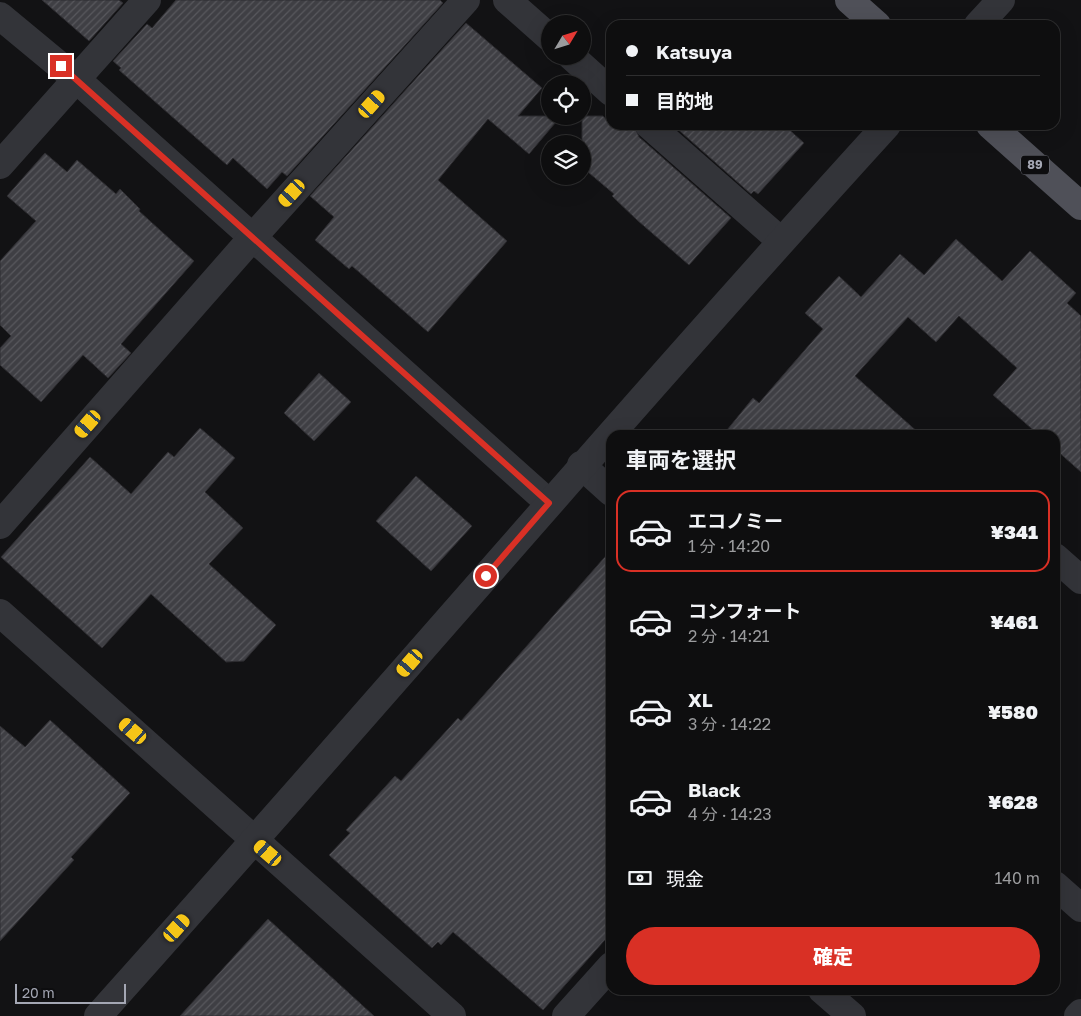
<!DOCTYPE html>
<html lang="ja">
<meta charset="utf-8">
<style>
body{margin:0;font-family:"Golos Text","Noto Sans JP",sans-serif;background:#171718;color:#f1f3f6;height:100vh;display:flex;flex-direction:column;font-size:19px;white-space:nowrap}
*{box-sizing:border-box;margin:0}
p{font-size:16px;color:#9b9c9e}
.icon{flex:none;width:28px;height:28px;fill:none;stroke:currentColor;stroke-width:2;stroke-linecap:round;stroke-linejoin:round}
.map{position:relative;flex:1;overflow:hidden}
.side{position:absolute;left:606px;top:430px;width:454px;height:565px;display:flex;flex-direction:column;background:#0e0e0f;border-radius:15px;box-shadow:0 5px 20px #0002,0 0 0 1px #2e2e2f}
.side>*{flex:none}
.guide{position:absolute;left:606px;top:20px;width:454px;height:110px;border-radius:15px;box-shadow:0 5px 20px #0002,0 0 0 1px #2e2e2f;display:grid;align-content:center;height:110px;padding:0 20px;background:#0e0e0f}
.needle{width:32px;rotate:52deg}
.buttons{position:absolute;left:541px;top:15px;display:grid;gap:10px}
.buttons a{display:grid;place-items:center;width:50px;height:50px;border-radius:50%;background:#0e0e0f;box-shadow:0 5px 20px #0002,0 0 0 1px #2e2e2f;font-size:25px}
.scale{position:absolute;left:15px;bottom:12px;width:111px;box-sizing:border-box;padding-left:5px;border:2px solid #a4a7b4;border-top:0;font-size:14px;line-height:18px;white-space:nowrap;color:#a4a7b4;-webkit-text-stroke:4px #0d0d0f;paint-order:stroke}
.end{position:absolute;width:22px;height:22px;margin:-11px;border:6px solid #d93025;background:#fff;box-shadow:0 0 0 2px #fff}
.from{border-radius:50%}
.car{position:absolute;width:15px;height:30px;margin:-15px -8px;border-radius:6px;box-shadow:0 0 4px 1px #0007;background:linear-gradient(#f5c518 24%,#345 0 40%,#f5c518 0 76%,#345 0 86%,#f5c518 0)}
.guide b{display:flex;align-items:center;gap:18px;height:48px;font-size:19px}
.guide b+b{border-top:1px solid #2e2e2f}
.guide i{width:12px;height:12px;background:#f1f3f6}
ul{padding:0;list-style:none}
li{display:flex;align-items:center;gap:15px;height:82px;margin:0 10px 8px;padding:0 10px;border:2px solid transparent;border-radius:15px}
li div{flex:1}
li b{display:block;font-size:19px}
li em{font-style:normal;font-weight:800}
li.active{border-color:#d93025}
li>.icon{width:45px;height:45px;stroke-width:1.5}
h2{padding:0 20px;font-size:22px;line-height:60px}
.pay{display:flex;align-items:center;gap:12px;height:55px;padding:0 20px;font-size:19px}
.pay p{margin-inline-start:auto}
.button{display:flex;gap:10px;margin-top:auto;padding:10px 20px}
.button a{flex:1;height:58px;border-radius:30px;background:#d93025;color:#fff;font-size:20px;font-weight:800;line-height:58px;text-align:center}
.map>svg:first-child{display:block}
.building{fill:url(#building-hatch);stroke:#2d2c30}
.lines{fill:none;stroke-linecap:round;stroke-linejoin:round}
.minor{stroke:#333439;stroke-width:28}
.major{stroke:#4f5058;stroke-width:28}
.route{stroke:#d93025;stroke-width:6}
.labels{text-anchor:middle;stroke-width:5;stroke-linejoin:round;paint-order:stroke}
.shield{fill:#0d0d0f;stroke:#777982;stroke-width:1}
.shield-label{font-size:12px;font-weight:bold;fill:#a4a7b4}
</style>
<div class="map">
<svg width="1081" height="1016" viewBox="0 0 1081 1016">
<defs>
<pattern id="building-hatch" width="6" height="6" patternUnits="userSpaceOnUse" patternTransform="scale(1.25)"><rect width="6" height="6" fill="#3f3f44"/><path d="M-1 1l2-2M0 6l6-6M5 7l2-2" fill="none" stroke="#58585d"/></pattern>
</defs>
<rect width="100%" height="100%" fill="#121214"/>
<g class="building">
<polygon points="42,0 119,0 123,3 89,41"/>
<polygon points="176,0 440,0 443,3 287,176 282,172 267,189 233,158 227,165 119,70 121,68 113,61 147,24 152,28"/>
<polygon points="466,23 542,88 518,116 561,116 529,154 488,119 438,180 507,241 428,332 352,266 349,269 315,240 334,217 310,196"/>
<polygon points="582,116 603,116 611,125 634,125 639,137 731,218 689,265 637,220 612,196 614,194 582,167"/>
<polygon points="673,125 784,125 804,143 758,194 754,191 751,194"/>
<polygon points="45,153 67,172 77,160 116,194 120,189 140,209 139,211 194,261 121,344 131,353 108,378 83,355 41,402 0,365 0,348 11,336 0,325 0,261 36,221 7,196"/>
<polygon points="956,239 1002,281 1030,251 1076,293 1067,303 1081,316 1081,472 1055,449 1055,435 1039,435 993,395 1017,368 959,316 936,342 908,317 855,376 921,435 723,435 753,398 759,403 823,329 805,313 839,276 861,297 900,254 924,275"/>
<polygon points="319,373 351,402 314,441 284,413"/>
<polygon points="200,428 235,458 205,492 243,528 209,564 276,625 244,661 226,662 151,594 102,648 1,557 90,457 131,494 168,452 174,457"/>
<polygon points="416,476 472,526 431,571 376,521"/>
<polygon points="611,550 611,933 543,1010 453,932 441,945 438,942 432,948 329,855 350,833 346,830 395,776 401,781 458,718 461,721"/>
<polygon points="50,720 130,793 71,857 74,860 0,941 0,726 25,747"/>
<polygon points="268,919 374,1016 180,1016"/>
</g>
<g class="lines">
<g class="minor">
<polyline points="507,0 550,38"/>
<polyline points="0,16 76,79 549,503"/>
<polyline points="978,25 1001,0"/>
<polyline points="571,56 611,92"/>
<polyline points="649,125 781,241"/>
<polyline points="0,165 147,0"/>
<polyline points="581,465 611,492"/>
<polyline points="0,525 252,238 466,0"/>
<polyline points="1055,557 1081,580"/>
<polyline points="0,613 452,1016"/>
<polyline points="1055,885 1081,908"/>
<polyline points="822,990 852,1016"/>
<path d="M98 1016C363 721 620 418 887 125"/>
<polyline points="566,1016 611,966"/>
<polyline points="1078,1016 1081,1013"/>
</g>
<g class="major">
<polyline points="849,0 877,25"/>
<polyline points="990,125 1081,206"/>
</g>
</g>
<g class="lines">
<polyline class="route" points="61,66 549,503 486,576"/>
</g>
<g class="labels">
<rect class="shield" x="1021" y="155.5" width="28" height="19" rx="4"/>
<g class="shield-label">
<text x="1035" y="169">89</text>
</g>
</g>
</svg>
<div class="buttons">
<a><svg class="needle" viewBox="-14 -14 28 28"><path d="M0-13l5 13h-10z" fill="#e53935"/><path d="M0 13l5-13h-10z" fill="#9b9c9e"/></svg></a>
<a><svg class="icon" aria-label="locate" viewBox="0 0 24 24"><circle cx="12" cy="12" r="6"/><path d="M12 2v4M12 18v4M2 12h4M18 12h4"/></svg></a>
<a><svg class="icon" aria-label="layers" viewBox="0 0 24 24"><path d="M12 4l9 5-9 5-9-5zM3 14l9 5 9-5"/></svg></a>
</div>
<div class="scale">20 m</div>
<i class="end from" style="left:486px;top:576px"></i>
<i class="end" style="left:61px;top:66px"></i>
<i class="car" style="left:372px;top:104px;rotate:42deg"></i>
<i class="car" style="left:292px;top:193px;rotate:222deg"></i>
<i class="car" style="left:88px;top:424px;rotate:221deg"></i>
<i class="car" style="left:410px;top:663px;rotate:221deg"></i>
<i class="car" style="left:133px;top:731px;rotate:311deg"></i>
<i class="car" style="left:268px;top:853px;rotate:311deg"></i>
<i class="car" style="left:177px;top:928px;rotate:42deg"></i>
<div class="guide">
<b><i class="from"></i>Katsuya</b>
<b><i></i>目的地</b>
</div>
<section class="side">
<h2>車両を選択</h2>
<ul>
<li class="active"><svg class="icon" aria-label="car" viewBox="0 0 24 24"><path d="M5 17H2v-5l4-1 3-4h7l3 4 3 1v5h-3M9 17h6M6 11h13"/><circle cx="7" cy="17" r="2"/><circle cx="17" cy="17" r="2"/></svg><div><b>エコノミー</b><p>1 分 · 14:20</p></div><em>¥341</em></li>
<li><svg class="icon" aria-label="car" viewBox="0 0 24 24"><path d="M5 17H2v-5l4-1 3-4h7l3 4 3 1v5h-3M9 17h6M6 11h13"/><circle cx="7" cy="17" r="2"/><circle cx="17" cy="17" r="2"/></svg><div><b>コンフォート</b><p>2 分 · 14:21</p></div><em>¥461</em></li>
<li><svg class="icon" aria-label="car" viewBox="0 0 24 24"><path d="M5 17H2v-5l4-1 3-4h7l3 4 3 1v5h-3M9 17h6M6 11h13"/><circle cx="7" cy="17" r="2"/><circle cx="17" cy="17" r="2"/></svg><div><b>XL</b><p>3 分 · 14:22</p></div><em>¥580</em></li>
<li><svg class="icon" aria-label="car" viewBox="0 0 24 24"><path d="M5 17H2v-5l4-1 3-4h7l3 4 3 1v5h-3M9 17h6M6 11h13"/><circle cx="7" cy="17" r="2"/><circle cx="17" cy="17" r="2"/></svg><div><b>Black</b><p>4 分 · 14:23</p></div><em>¥628</em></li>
</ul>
<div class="pay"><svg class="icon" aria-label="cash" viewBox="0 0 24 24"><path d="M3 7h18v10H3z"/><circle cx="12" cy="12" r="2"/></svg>現金<p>140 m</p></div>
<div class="button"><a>確定</a></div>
</section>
</div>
